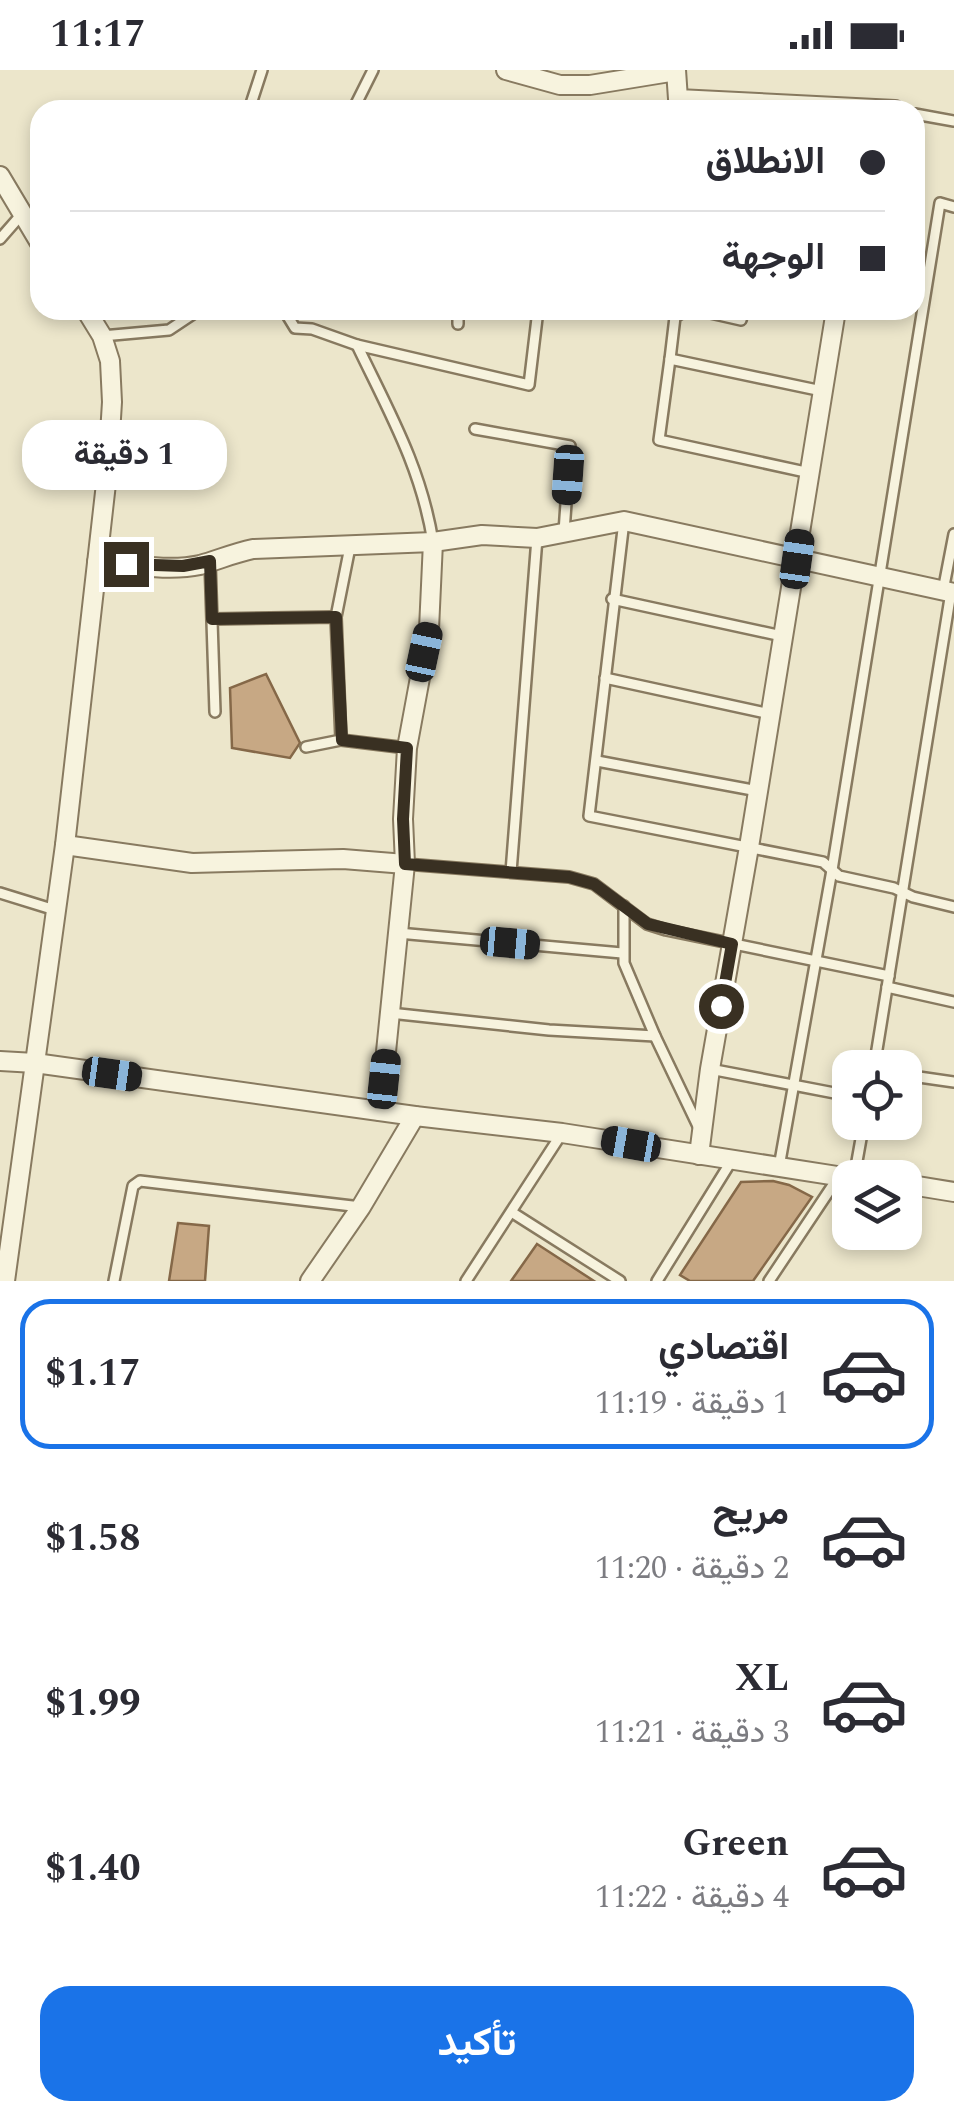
<!DOCTYPE html>
<html lang="ar">
<meta charset="utf-8">
<style>
body{margin:0;font-family:Spectral,Vazirmatn,serif;background:#f2f2f3;color:#2b2b33;direction:rtl;height:100vh;display:flex;flex-direction:column;font-size:38px;white-space:nowrap}
*{box-sizing:border-box;margin:0}
p{font-size:32px;color:#7c7c81}
.icon{flex:none;width:55px;height:55px;fill:none;stroke:currentColor;stroke-width:2;stroke-linecap:round;stroke-linejoin:round}
.map{position:relative;height:1211px;overflow:hidden;direction:ltr}
.drawer{display:flex;flex-direction:column;background:#fff;flex:1}
.drawer>*{flex:none}
.hud{position:absolute;left:30px;top:30px;width:895px;height:220px;border-radius:30px;box-shadow:0 5px 15px #0003;direction:rtl;display:grid;align-content:center;height:220px;padding:0 40px;background:#fff}
.controls{position:absolute;left:832px;top:980px;display:grid;gap:20px}
.controls a{display:grid;place-items:center;width:90px;height:90px;border-radius:20px;background:#fff;box-shadow:0 5px 15px #0003;font-size:50px}
.end{position:absolute;width:45px;height:45px;margin:-22px;border:12px solid #393022;background:#fff;box-shadow:0 0 0 5px #fff}
.from{border-radius:50%}
.bubble{position:absolute;height:70px;border-radius:30px;background:#fff;box-shadow:0 5px 15px #0003;font-size:32px;font-weight:700;line-height:70px;text-align:center;direction:rtl}
.car{position:absolute;width:30px;height:60px;margin:-30px -15px;border-radius:12px;box-shadow:0 0 8px 2px #0007;background:linear-gradient(#222 24%,#8ab4d8 0 40%,#222 0 76%,#8ab4d8 0 86%,#222 0)}
.hud b{display:flex;align-items:center;gap:35px;height:95px;font-size:38px}
.hud b+b{border-top:2px solid #e1e1e2}
.hud i{width:25px;height:25px;background:#2b2b33}
ul{padding:18px 0 0;list-style:none}
li{display:flex;align-items:center;gap:30px;height:150px;margin:0 20px 15px;padding:0 20px;border:5px solid transparent;border-radius:30px}
li div{flex:1}
li b{display:block;font-size:38px}
li em{font-style:normal;font-weight:700}
li.on{border-color:#1a73e8}
li>.icon{width:90px;height:90px;stroke-width:1.5}
.button{display:flex;gap:20px;margin-top:auto;padding:20px 40px}
.button a{flex:1;height:115px;border-radius:30px;background:#1a73e8;color:#fff;font-size:40px;font-weight:700;line-height:115px;text-align:center}
.status{display:flex;justify-content:space-between;align-items:center;height:70px;padding:0 50px;background:#fff;direction:ltr}
.status svg{height:28px;fill:currentColor}
.map>svg:first-child{display:block}
.building{fill:#c7a884;stroke:#856848;stroke-width:2.5}
.lines{fill:none;stroke-linecap:round;stroke-linejoin:round}
.lane-casing{stroke:#887a60;stroke-width:14}
.street-casing{stroke:#887a60;stroke-width:22}
.lane{stroke:#f7f3de;stroke-width:9}
.street{stroke:#f7f3de;stroke-width:18}
.route{stroke:#393022;stroke-width:12}
</style>
<div class="status"><b>11:17</b><svg viewBox="0 0 49 12"><path d="M0 12V9h3v3zM5 12V6h3v6zM10 12V3h3v9zM15 12V0h3v12zM26 1h20v11H26zM47 4h2v5h-2z"/></svg></div>
<div class="map">
<svg width="954" height="1211" viewBox="0 0 954 1211">
<rect width="100%" height="100%" fill="#ece6cb"/>
<g class="building">
<polygon points="266,604 300,673 290,688 232,678 230,618"/>
<polygon points="773,1111 789,1115 812,1127 753,1211 690,1211 680,1205 741,1112"/>
<polygon points="178,1153 209,1156 205,1211 169,1211"/>
<polygon points="537,1174 594,1211 511,1211"/>
</g>
<g class="lines">
<defs>
<g id="lane">
<polyline points="249,40 262,0"/>
<polyline points="353,40 373,0"/>
<polyline points="915,44 954,51"/>
<polyline points="0,169 21,145"/>
<polyline points="284,240 295,258 312,259 357,275 529,315 538,240"/>
<polyline points="458,240 458,254"/>
<polyline points="697,240 741,250 744,240"/>
<polyline points="102,266 169,260 199,240"/>
<path d="M357 275C389 342 421 397 433 472"/>
<polyline points="670,289 675,247 687,240"/>
<polyline points="475,359 570,376 564,462"/>
<polyline points="810,403 659,370 670,289 822,321"/>
<polyline points="624,451 589,746 823,792 839,806 894,818 913,827 954,837"/>
<polyline points="210,491 215,642"/>
<polyline points="943,521 954,464"/>
<polyline points="612,529 782,566"/>
<polyline points="336,547 350,477"/>
<polyline points="212,549 336,547 341,670 407,678"/>
<polyline points="605,608 770,644"/>
<polyline points="306,677 341,670"/>
<polyline points="597,691 758,721"/>
<polyline points="405,794 569,807 594,814 647,854 666,860 889,906"/>
<polyline points="511,802 537,468"/>
<polyline points="0,823 55,840"/>
<polyline points="624,836 624,893 655,966 698,1056"/>
<polyline points="398,863 622,883"/>
<polyline points="887,917 954,932"/>
<polyline points="390,943 549,960 655,966"/>
<polyline points="874,998 951,522"/>
<polyline points="710,999 850,1026"/>
<polyline points="905,1005 954,1012"/>
<polyline points="779,1097 832,800 940,133 954,137"/>
<polyline points="854,1108 864,1052"/>
<polyline points="513,1143 620,1211"/>
<polyline points="114,1211 133,1116 140,1111 361,1137"/>
<polyline points="466,1211 562,1063"/>
<polyline points="657,1211 732,1090"/>
<polyline points="769,1211 839,1106"/>
</g>
<g id="street">
<polyline points="506,0 560,15 590,15 676,1"/>
<polyline points="676,0 678,29 895,40"/>
<polyline points="0,106 40,173"/>
<path d="M97 492C129 494 168 502 200 495 218 490 234 483 253 479L433 472 482 465 537 468 624 451 954 523"/>
<polyline points="65,775 192,793 343,789 405,794"/>
<polyline points="0,991 35,993 415,1046 562,1063 850,1108"/>
<polyline points="380,1041 405,794 403,749 407,678 429,559 433,472"/>
<polyline points="699,1085 710,999 749,777 836,240"/>
<polyline points="905,1114 954,1122"/>
<polyline points="5,1211 65,775 108,396 112,332 110,291 102,266 86,240"/>
<polyline points="310,1211 361,1137 415,1046"/>
</g>
</defs>
<use href="#lane" class="lane-casing"/>
<use href="#street" class="street-casing"/>
<use href="#lane" class="lane"/>
<use href="#street" class="street"/>
</g>
<g class="lines">
<polyline class="route" points="126,494 183,496 210,491 212,549 336,547 342,670 407,678 403,749 405,794 569,807 594,814 648,854 732,874 721,936"/>
</g>
</svg>
<div class="controls">
<a><svg class="icon" aria-label="locate" viewBox="0 0 24 24"><circle cx="12" cy="12" r="6"/><path d="M12 2v4M12 18v4M2 12h4M18 12h4"/></svg></a>
<a><svg class="icon" aria-label="layers" viewBox="0 0 24 24"><path d="M12 4l9 5-9 5-9-5zM3 14l9 5 9-5"/></svg></a>
</div>
<i class="end from" style="left:721px;top:936px"></i>
<i class="end" style="left:126px;top:494px"></i>
<div class="bubble" style="left:22px;top:350px;width:205px">1 دقيقة</div>
<i class="car" style="left:568px;top:405px;rotate:184deg"></i>
<i class="car" style="left:797px;top:489px;rotate:8deg"></i>
<i class="car" style="left:424px;top:582px;rotate:12deg"></i>
<i class="car" style="left:510px;top:873px;rotate:95deg"></i>
<i class="car" style="left:112px;top:1004px;rotate:98deg"></i>
<i class="car" style="left:384px;top:1009px;rotate:6deg"></i>
<i class="car" style="left:631px;top:1074px;rotate:280deg"></i>
<div class="hud">
<b><i class="from"></i>الانطلاق</b>
<b><i></i>الوجهة</b>
</div>
</div>
<section class="drawer">
<ul>
<li class="on"><svg class="icon" aria-label="car" viewBox="0 0 24 24"><path d="M5 17H2v-5l4-1 3-4h7l3 4 3 1v5h-3M9 17h6M6 11h13"/><circle cx="7" cy="17" r="2"/><circle cx="17" cy="17" r="2"/></svg><div><b>اقتصادي</b><p>1 دقيقة · 11:19</p></div><em>$1.17</em></li>
<li><svg class="icon" aria-label="car" viewBox="0 0 24 24"><path d="M5 17H2v-5l4-1 3-4h7l3 4 3 1v5h-3M9 17h6M6 11h13"/><circle cx="7" cy="17" r="2"/><circle cx="17" cy="17" r="2"/></svg><div><b>مريح</b><p>2 دقيقة · 11:20</p></div><em>$1.58</em></li>
<li><svg class="icon" aria-label="car" viewBox="0 0 24 24"><path d="M5 17H2v-5l4-1 3-4h7l3 4 3 1v5h-3M9 17h6M6 11h13"/><circle cx="7" cy="17" r="2"/><circle cx="17" cy="17" r="2"/></svg><div><b>XL</b><p>3 دقيقة · 11:21</p></div><em>$1.99</em></li>
<li><svg class="icon" aria-label="car" viewBox="0 0 24 24"><path d="M5 17H2v-5l4-1 3-4h7l3 4 3 1v5h-3M9 17h6M6 11h13"/><circle cx="7" cy="17" r="2"/><circle cx="17" cy="17" r="2"/></svg><div><b>Green</b><p>4 دقيقة · 11:22</p></div><em>$1.40</em></li>
</ul>
<div class="button"><a>تأكيد</a></div>
</section>
